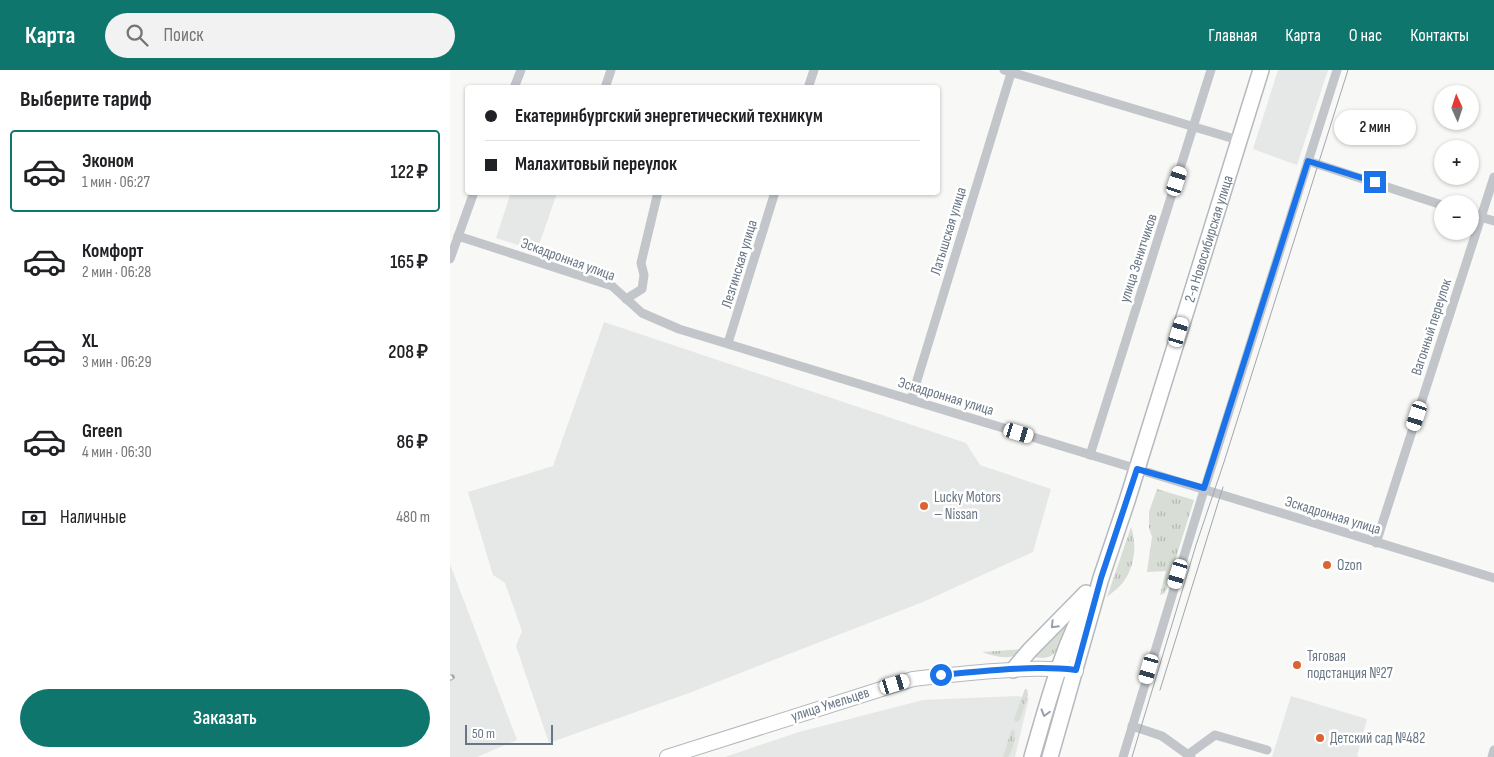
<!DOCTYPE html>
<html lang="ru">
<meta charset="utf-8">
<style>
body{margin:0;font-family:"Sofia Sans Condensed",sans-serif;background:#f2f2f2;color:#202124;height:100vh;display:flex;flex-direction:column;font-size:19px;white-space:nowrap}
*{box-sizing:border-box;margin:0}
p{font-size:16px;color:#757577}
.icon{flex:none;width:28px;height:28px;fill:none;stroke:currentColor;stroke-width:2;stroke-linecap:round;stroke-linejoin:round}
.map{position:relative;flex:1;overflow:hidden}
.panel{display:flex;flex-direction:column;background:#fff;width:450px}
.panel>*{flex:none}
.banner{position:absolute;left:15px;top:15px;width:475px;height:110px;border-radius:5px;box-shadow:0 1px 4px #0004;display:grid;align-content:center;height:110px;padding:0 20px;background:#fff}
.needle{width:32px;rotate:357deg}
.tools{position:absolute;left:984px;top:15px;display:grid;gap:10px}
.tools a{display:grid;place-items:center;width:45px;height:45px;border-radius:50%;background:#fff;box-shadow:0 1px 4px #0004;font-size:25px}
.scale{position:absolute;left:15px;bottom:12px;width:88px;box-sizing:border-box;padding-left:5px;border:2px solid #697785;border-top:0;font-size:14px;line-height:18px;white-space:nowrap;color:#697785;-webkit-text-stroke:4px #fff;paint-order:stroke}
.end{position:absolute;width:22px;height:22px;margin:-11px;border:6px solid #1a73e8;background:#fff;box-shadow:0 0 0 2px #fff}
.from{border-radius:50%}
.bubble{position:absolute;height:35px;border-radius:18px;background:#fff;box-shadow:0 1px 4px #0004;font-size:16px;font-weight:600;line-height:35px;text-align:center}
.car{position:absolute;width:15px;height:30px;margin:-15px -8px;border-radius:6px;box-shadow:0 0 4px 1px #0007;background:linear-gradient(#fff 24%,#345 0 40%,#fff 0 76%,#345 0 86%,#fff 0)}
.banner b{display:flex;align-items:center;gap:18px;height:48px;font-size:19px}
.banner b+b{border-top:1px solid #e0e0e0}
.banner i{width:12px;height:12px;background:#202124}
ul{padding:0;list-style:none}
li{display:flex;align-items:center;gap:15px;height:82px;margin:0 10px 8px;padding:0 10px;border:2px solid transparent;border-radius:5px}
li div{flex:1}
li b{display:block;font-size:19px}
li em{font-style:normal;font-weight:600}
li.selected{border-color:#0f766e}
li>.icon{width:45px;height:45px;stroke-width:1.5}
h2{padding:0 20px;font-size:22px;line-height:60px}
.pay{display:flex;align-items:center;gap:12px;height:55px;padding:0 20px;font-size:19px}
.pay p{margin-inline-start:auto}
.cta{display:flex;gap:10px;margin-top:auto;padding:10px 20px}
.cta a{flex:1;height:58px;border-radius:30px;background:#0f766e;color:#fff;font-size:20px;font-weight:600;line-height:58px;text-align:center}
header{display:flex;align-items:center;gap:30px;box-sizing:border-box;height:70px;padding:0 25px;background:#0f766e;color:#fff}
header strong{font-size:24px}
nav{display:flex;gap:28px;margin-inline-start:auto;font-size:18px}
.search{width:350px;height:45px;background:#f2f2f2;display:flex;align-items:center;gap:12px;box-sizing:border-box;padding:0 18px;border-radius:28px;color:#757577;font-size:19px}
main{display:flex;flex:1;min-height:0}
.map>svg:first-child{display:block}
.built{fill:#e6e7e7}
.grass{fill:url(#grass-tufts)}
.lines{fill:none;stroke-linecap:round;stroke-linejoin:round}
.secondary-casing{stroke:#b4b9be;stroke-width:16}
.primary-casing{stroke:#b5b9bd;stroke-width:18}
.street{stroke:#c2c5c9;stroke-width:9}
.secondary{stroke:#fff;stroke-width:14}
.primary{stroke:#fff;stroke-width:15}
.tram{stroke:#a1a7ad;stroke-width:1}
.rail-casing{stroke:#a1a7ad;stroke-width:5.5}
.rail{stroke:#fff;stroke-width:4;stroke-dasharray:11;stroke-linecap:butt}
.oneway{stroke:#96a0aa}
.route{stroke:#1a73e8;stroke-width:6}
.poi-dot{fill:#dc6232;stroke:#fff;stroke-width:2}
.labels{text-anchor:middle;stroke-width:5;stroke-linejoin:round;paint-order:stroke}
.street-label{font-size:15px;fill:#697785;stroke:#fff}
.poi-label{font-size:15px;fill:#697785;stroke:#fff;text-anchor:start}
</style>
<header>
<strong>Карта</strong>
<div class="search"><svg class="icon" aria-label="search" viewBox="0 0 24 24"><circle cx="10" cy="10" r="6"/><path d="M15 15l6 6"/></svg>Поиск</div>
<nav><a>Главная</a><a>Карта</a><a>О нас</a><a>Контакты</a></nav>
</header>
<main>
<section class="panel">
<h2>Выберите тариф</h2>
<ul>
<li class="selected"><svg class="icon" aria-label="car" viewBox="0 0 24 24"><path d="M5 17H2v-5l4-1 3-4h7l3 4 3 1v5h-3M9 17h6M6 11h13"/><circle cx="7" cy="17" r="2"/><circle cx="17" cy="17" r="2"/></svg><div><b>Эконом</b><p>1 мин · 06:27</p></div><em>122 ₽</em></li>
<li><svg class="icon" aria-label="car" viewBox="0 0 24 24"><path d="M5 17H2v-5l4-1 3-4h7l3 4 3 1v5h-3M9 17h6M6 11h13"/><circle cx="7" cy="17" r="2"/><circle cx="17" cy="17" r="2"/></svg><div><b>Комфорт</b><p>2 мин · 06:28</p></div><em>165 ₽</em></li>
<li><svg class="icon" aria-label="car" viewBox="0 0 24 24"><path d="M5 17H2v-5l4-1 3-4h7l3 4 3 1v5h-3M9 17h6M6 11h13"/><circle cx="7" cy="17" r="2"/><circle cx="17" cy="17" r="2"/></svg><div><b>XL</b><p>3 мин · 06:29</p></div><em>208 ₽</em></li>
<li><svg class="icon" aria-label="car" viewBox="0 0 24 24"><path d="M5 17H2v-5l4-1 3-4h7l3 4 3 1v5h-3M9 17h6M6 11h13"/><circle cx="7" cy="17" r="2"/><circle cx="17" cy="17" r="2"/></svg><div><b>Green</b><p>4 мин · 06:30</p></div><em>86 ₽</em></li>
</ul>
<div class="pay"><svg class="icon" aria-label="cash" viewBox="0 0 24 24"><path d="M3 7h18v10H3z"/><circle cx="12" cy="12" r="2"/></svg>Наличные<p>480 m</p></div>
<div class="cta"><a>Заказать</a></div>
</section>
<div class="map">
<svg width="1044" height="687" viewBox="0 0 1044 687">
<defs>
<pattern id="grass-tufts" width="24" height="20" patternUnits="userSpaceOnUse" patternTransform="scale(1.25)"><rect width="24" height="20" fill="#d8ddd5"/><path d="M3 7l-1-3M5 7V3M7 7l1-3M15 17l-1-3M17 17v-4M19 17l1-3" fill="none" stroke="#b3b8b2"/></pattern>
</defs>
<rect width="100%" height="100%" fill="#f8f8f6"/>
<g class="built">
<polygon points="828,0 878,0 847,95 803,79"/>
<polygon points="61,122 107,123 87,181 46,168"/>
<polygon points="154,252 516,373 530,395 601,419 583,482 473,532 239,623 99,673 66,576 72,561 55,513 43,505 18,422 103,396"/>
<polygon points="0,494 67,670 27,687 0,687"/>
<polygon points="567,626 579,628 565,687 275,687 349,662 473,630"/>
<polygon points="841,626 917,649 907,686 909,687 822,687"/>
</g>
<g class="grass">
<polygon points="707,419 744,430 715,523 710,525 716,501 697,502 702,467 699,458 699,442"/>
<path d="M681 457C687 473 685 496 674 511 670 517 663 522 657 527Z"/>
<path d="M623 542C618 554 611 584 598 587 592 589 587 587 581 587Z"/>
<path d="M574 579C562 592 546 587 532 582Z"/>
<polygon points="575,619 577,619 578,625 570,650 566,652 564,649"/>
<path d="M564 659C566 668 563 680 558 687H553L561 661Z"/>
</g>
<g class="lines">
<defs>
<path id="secondary" d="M217 687 463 609C490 606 517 603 544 601 572 599 599 597 626 601"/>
<g id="primary">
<polyline points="563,600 580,580 636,523"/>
<path d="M582 687C598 632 612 577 640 527"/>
<path id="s1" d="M600 687 651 508 677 431 811 0"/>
</g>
</defs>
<use href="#secondary" class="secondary-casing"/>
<use href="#primary" class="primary-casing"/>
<g class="street">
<polyline points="554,0 788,70"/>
<polyline points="64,18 71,0"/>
<polyline points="155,18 161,0"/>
<polyline points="358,18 364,0"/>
<polyline points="858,91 992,135"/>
<polyline points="1020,144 1044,151"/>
<polyline points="8,166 162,216 192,243 229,259 1044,508"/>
<polyline points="0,189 24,122"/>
<polyline points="176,229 192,219 194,205 191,193 208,122"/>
<polyline points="278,273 325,122"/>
<polyline points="461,330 562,0"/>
<polyline points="640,385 761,0"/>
<polyline points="926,473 1044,107"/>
<polyline points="682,656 712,666 741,687"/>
<polyline points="739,684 765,665 817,680"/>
<polyline points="673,687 751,430 887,0"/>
<polyline points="1042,687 1044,680"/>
</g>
<use href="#secondary" class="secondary"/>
<use href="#primary" class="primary"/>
<g class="tram">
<polyline points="710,620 773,417"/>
<polyline points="682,687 746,475 774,392 898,0"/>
</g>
<defs>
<polyline id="rail" points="0,608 2,607"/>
</defs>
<use href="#rail" class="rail-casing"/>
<use href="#rail" class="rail"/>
</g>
<defs><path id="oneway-chevron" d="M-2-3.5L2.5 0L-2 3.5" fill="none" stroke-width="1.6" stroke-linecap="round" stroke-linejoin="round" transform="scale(1.25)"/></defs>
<g class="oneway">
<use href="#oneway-chevron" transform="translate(604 555) rotate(135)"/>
<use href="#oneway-chevron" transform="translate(595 643) rotate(106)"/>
</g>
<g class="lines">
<path class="route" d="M491 605C533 601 584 595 626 600L651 508 687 399 754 418 858 91 925 112"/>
</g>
<g class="poi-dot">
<circle cx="474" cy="436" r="5"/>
<circle cx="877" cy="495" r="5"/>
<circle cx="847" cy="595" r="5"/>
<circle cx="870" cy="668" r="5"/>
</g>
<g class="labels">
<g class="street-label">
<text transform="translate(498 161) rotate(-73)" y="5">Латышская улица</text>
<text dy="5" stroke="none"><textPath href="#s1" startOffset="542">2-я Новосибирская улица</textPath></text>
<text transform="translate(688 188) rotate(-72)" y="5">улица Зенитчиков</text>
<text transform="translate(118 189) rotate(20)" y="5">Эскадронная улица</text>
<text transform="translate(289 194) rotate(-73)" y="5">Лезгинская улица</text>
<text transform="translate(981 257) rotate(-72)" y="5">Вагонный переулок</text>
<text transform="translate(496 326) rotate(17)" y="5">Эскадронная улица</text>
<text transform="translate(883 445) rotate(17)" y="5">Эскадронная улица</text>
<text transform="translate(380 634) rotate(-18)" y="5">улица Умельцев</text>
</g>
<g class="poi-label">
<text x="484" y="432">Lucky Motors<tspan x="484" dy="17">– Nissan</tspan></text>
<text x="887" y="500">Ozon</text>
<text x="857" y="591">Тяговая<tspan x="857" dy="17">подстанция №27</tspan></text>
<text x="880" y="673">Детский сад №482</text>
</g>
</g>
</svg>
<div class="tools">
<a><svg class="needle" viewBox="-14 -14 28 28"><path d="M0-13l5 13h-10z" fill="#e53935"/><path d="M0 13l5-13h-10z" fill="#757577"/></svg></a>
<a>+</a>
<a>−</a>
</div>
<div class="scale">50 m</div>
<i class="end from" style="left:491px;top:605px"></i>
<i class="end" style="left:925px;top:112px"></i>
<div class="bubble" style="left:884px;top:40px;width:82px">2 мин</div>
<i class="car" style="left:727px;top:111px;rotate:18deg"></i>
<i class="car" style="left:729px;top:262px;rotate:17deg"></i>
<i class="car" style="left:967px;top:346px;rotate:198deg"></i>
<i class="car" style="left:569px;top:363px;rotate:107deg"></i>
<i class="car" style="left:728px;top:504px;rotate:197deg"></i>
<i class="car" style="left:699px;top:599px;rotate:196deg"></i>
<i class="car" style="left:445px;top:614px;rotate:73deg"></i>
<div class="banner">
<b><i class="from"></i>Екатеринбургский энергетический техникум</b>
<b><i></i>Малахитовый переулок</b>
</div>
</div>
</main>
